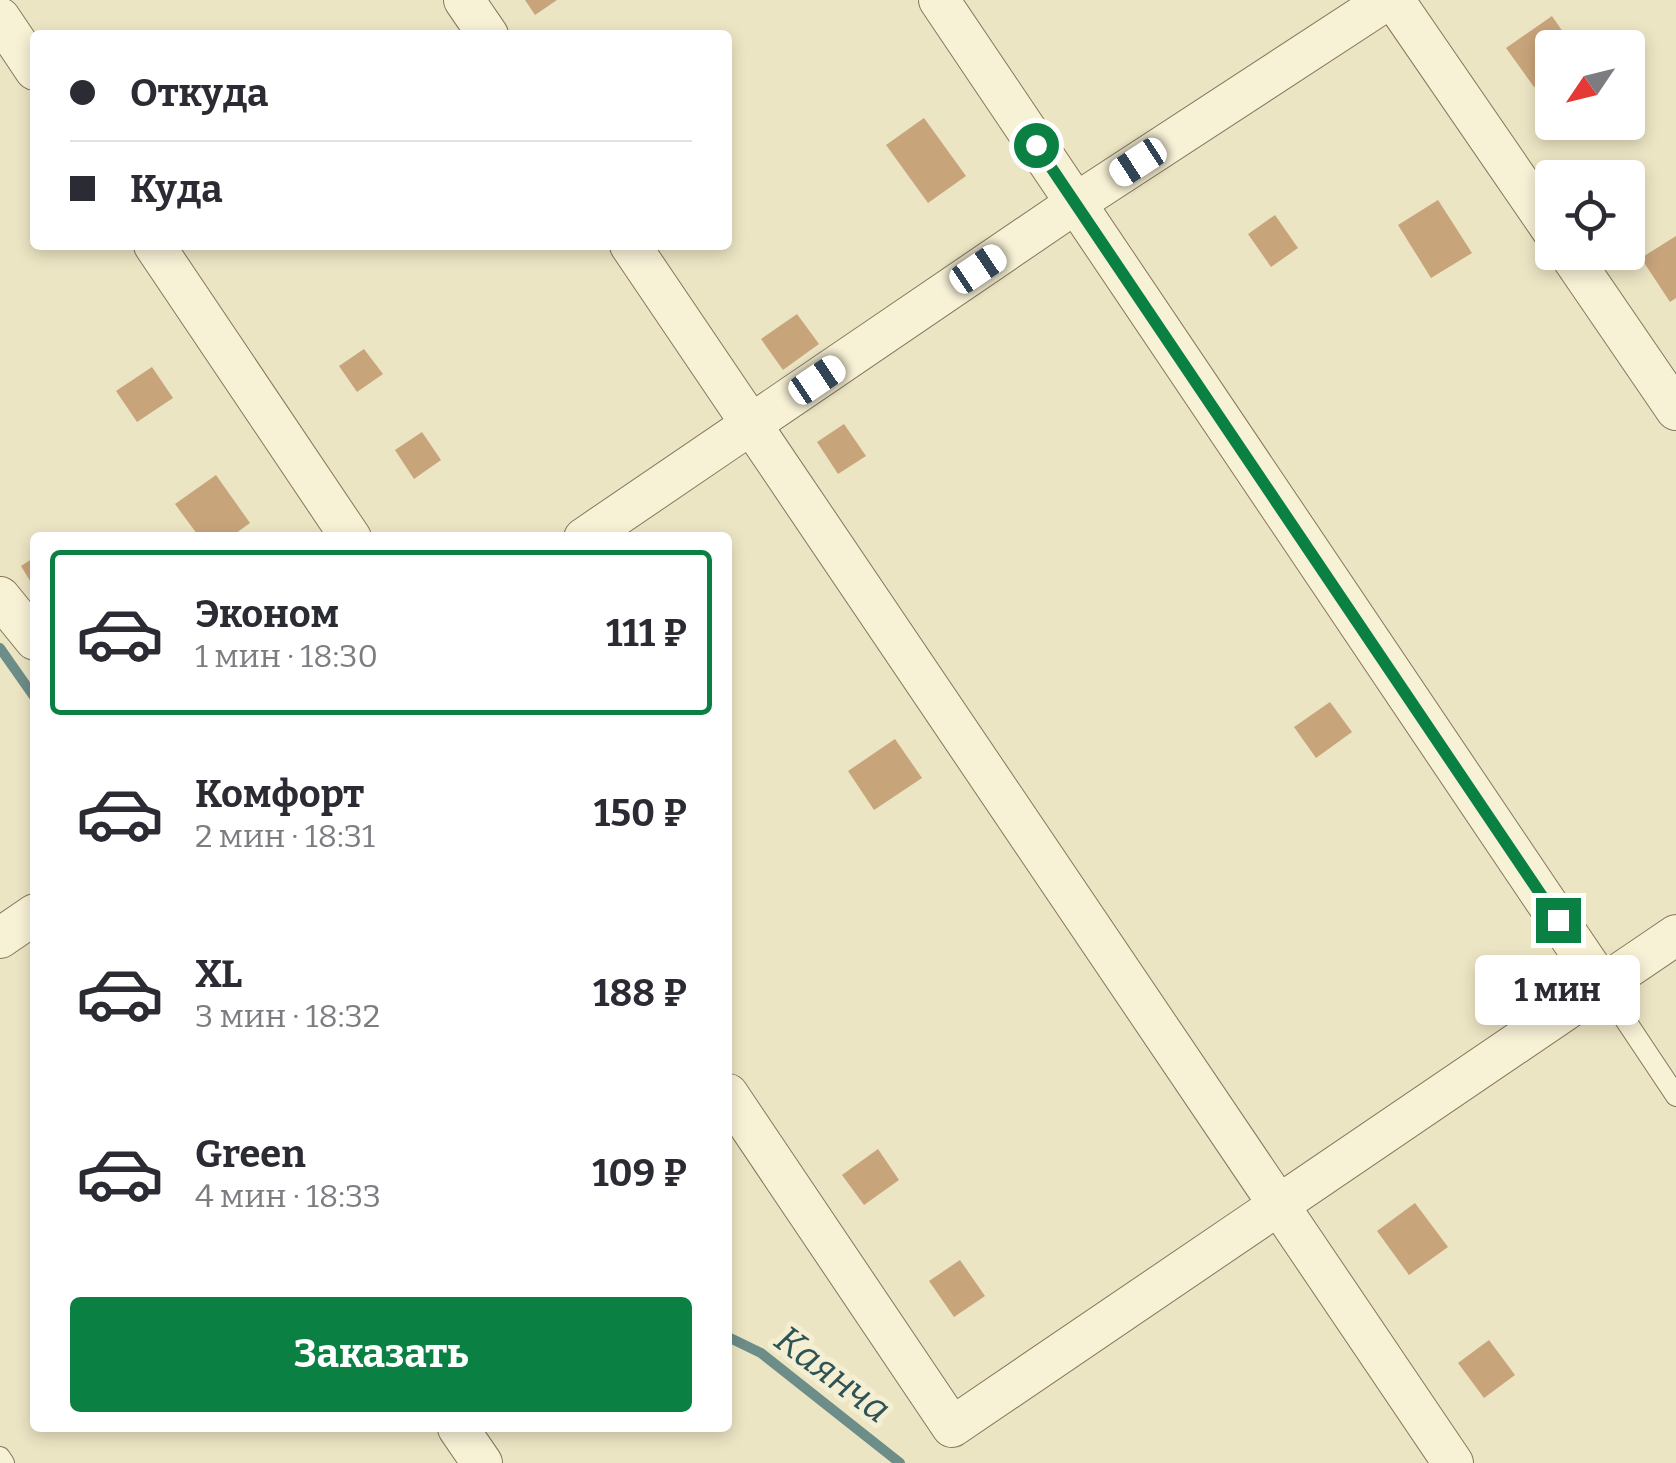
<!DOCTYPE html>
<html lang="ru">
<meta charset="utf-8">
<style>
body{margin:0;font-family:Bitter,serif;background:#f7f7f7;color:#2b2b33;height:100vh;display:flex;flex-direction:column;font-size:38px;white-space:nowrap}
*{box-sizing:border-box;margin:0}
p{font-size:32px;color:#7c7c81}
.icon{flex:none;width:55px;height:55px;fill:none;stroke:currentColor;stroke-width:2;stroke-linecap:round;stroke-linejoin:round}
.map{position:relative;flex:1;overflow:hidden}
.panel{position:absolute;left:30px;top:532px;width:702px;height:900px;display:flex;flex-direction:column;background:#fff;border-radius:10px;box-shadow:0 5px 15px #0003}
.panel>*{flex:none}
.banner{position:absolute;left:30px;top:30px;width:702px;height:220px;border-radius:10px;box-shadow:0 5px 15px #0003;display:grid;align-content:center;height:220px;padding:0 40px;background:#fff}
.needle{width:65px;rotate:235deg}
.buttons{position:absolute;left:1535px;top:30px;display:grid;gap:20px}
.buttons a{display:grid;place-items:center;width:110px;height:110px;border-radius:10px;background:#fff;box-shadow:0 5px 15px #0003;font-size:50px}
.end{position:absolute;width:45px;height:45px;margin:-22px;border:12px solid #0b8043;background:#fff;box-shadow:0 0 0 5px #fff}
.from{border-radius:50%}
.bubble{position:absolute;height:70px;border-radius:10px;background:#fff;box-shadow:0 5px 15px #0003;font-size:32px;font-weight:700;line-height:70px;text-align:center}
.car{position:absolute;width:30px;height:60px;margin:-30px -15px;border-radius:12px;box-shadow:0 0 8px 2px #0007;background:linear-gradient(#fff 24%,#345 0 40%,#fff 0 76%,#345 0 86%,#fff 0)}
.banner b{display:flex;align-items:center;gap:35px;height:95px;font-size:38px}
.banner b+b{border-top:2px solid #e1e1e2}
.banner i{width:25px;height:25px;background:#2b2b33}
ul{padding:18px 0 0;list-style:none}
li{display:flex;align-items:center;gap:30px;height:165px;margin:0 20px 15px;padding:0 20px;border:5px solid transparent;border-radius:10px}
li div{flex:1}
li b{display:block;font-size:38px}
li em{font-style:normal;font-weight:700}
li.selected{border-color:#0b8043}
li>.icon{width:90px;height:90px;stroke-width:1.5}
.action{display:flex;gap:20px;margin-top:auto;padding:20px 40px}
.action a{flex:1;height:115px;border-radius:10px;background:#0b8043;color:#fff;font-size:40px;font-weight:700;line-height:115px;text-align:center}
.map>svg:first-child{display:block}
.lines{fill:none;stroke-linecap:round;stroke-linejoin:round}
.stream{stroke:#6d8d89;stroke-width:10}
.building{fill:#c8a47b}
.service-casing{stroke:#85775b;stroke-width:22}
.minor-casing{stroke:#85775b;stroke-width:42}
.service{stroke:#f7f1d6;stroke-width:20}
.minor{stroke:#f7f1d6;stroke-width:40}
.route{stroke:#0b8043;stroke-width:12}
.labels{text-anchor:middle;stroke-width:10;stroke-linejoin:round;paint-order:stroke}
.water-label{font-size:38px;font-style:italic;fill:#2e5355;stroke:#f4eed3}
</style>
<div class="map">
<svg width="1676" height="1463" viewBox="0 0 1676 1463">
<rect width="100%" height="100%" fill="#ece5c4"/>
<g class="lines">
<g class="stream">
<polyline points="0,648 35,698"/>
<polyline points="728,1337 761,1353 900,1463"/>
</g>
</g>
<g class="building">
<polygon points="525,0 557,0 535,15"/>
<polygon points="1552,16 1574,48 1552,48 1552,74 1534,87 1506,48"/>
<polygon points="924,118 966,176 928,203 886,145"/>
<polygon points="1438,200 1472,253 1431,278 1398,225"/>
<polygon points="1275,215 1298,248 1271,267 1248,234"/>
<polygon points="1676,236 1676,298 1670,302 1641,258"/>
<polygon points="797,314 819,344 783,370 761,339"/>
<polygon points="364,349 383,374 357,392 339,366"/>
<polygon points="152,367 173,398 137,422 116,391"/>
<polygon points="844,424 866,456 838,474 817,442"/>
<polygon points="422,432 441,460 414,479 395,450"/>
<polygon points="216,475 250,523 229,538 200,538 175,504"/>
<polygon points="35,557 35,589 21,566"/>
<polygon points="1330,702 1352,732 1316,758 1294,727"/>
<polygon points="895,739 922,778 874,810 848,771"/>
<polygon points="878,1149 899,1180 864,1205 842,1175"/>
<polygon points="1415,1203 1448,1247 1409,1275 1377,1231"/>
<polygon points="960,1260 985,1296 954,1317 929,1281"/>
<polygon points="1489,1340 1515,1375 1484,1398 1458,1363"/>
</g>
<g class="lines">
<defs>
<g id="service">
<polyline points="1602,985 1676,1096"/>
<polyline points="0,1457 4,1463"/>
</g>
<g id="minor">
<polyline points="464,0 488,35"/>
<polyline points="939,0 1602,985"/>
<polyline points="1394,0 1552,230"/>
<polyline points="0,18 35,70"/>
<polyline points="154,245 351,538"/>
<polyline points="630,245 1453,1463"/>
<polyline points="1568,252 1676,410"/>
<polyline points="584,538 1076,203 1387,0"/>
<polyline points="0,597 35,640"/>
<polyline points="0,938 35,914"/>
<polyline points="728,1094 952,1427 1676,935"/>
<polyline points="458,1428 482,1463"/>
</g>
</defs>
<use href="#service" class="service-casing"/>
<use href="#minor" class="minor-casing"/>
<use href="#service" class="service"/>
<use href="#minor" class="minor"/>
</g>
<g class="lines">
<polyline class="route" points="1036,145 1558,920"/>
</g>
<g class="labels">
<g class="water-label">
<text transform="translate(833 1374) rotate(37)" y="13">Каянча</text>
</g>
</g>
</svg>
<div class="buttons">
<a><svg class="needle" viewBox="-14 -14 28 28"><path d="M0-13l5 13h-10z" fill="#e53935"/><path d="M0 13l5-13h-10z" fill="#7c7c81"/></svg></a>
<a><svg class="icon" aria-label="locate" viewBox="0 0 24 24"><circle cx="12" cy="12" r="6"/><path d="M12 2v4M12 18v4M2 12h4M18 12h4"/></svg></a>
</div>
<i class="end from" style="left:1036px;top:145px"></i>
<i class="end" style="left:1558px;top:920px"></i>
<div class="bubble" style="left:1475px;top:955px;width:165px">1 мин</div>
<i class="car" style="left:1138px;top:162px;rotate:237deg"></i>
<i class="car" style="left:978px;top:269px;rotate:56deg"></i>
<i class="car" style="left:817px;top:380px;rotate:56deg"></i>
<div class="banner">
<b><i class="from"></i>Откуда</b>
<b><i></i>Куда</b>
</div>
<section class="panel">
<ul>
<li class="selected"><svg class="icon" aria-label="car" viewBox="0 0 24 24"><path d="M5 17H2v-5l4-1 3-4h7l3 4 3 1v5h-3M9 17h6M6 11h13"/><circle cx="7" cy="17" r="2"/><circle cx="17" cy="17" r="2"/></svg><div><b>Эконом</b><p>1 мин · 18:30</p></div><em>111 ₽</em></li>
<li><svg class="icon" aria-label="car" viewBox="0 0 24 24"><path d="M5 17H2v-5l4-1 3-4h7l3 4 3 1v5h-3M9 17h6M6 11h13"/><circle cx="7" cy="17" r="2"/><circle cx="17" cy="17" r="2"/></svg><div><b>Комфорт</b><p>2 мин · 18:31</p></div><em>150 ₽</em></li>
<li><svg class="icon" aria-label="car" viewBox="0 0 24 24"><path d="M5 17H2v-5l4-1 3-4h7l3 4 3 1v5h-3M9 17h6M6 11h13"/><circle cx="7" cy="17" r="2"/><circle cx="17" cy="17" r="2"/></svg><div><b>XL</b><p>3 мин · 18:32</p></div><em>188 ₽</em></li>
<li><svg class="icon" aria-label="car" viewBox="0 0 24 24"><path d="M5 17H2v-5l4-1 3-4h7l3 4 3 1v5h-3M9 17h6M6 11h13"/><circle cx="7" cy="17" r="2"/><circle cx="17" cy="17" r="2"/></svg><div><b>Green</b><p>4 мин · 18:33</p></div><em>109 ₽</em></li>
</ul>
<div class="action"><a>Заказать</a></div>
</section>
</div>
